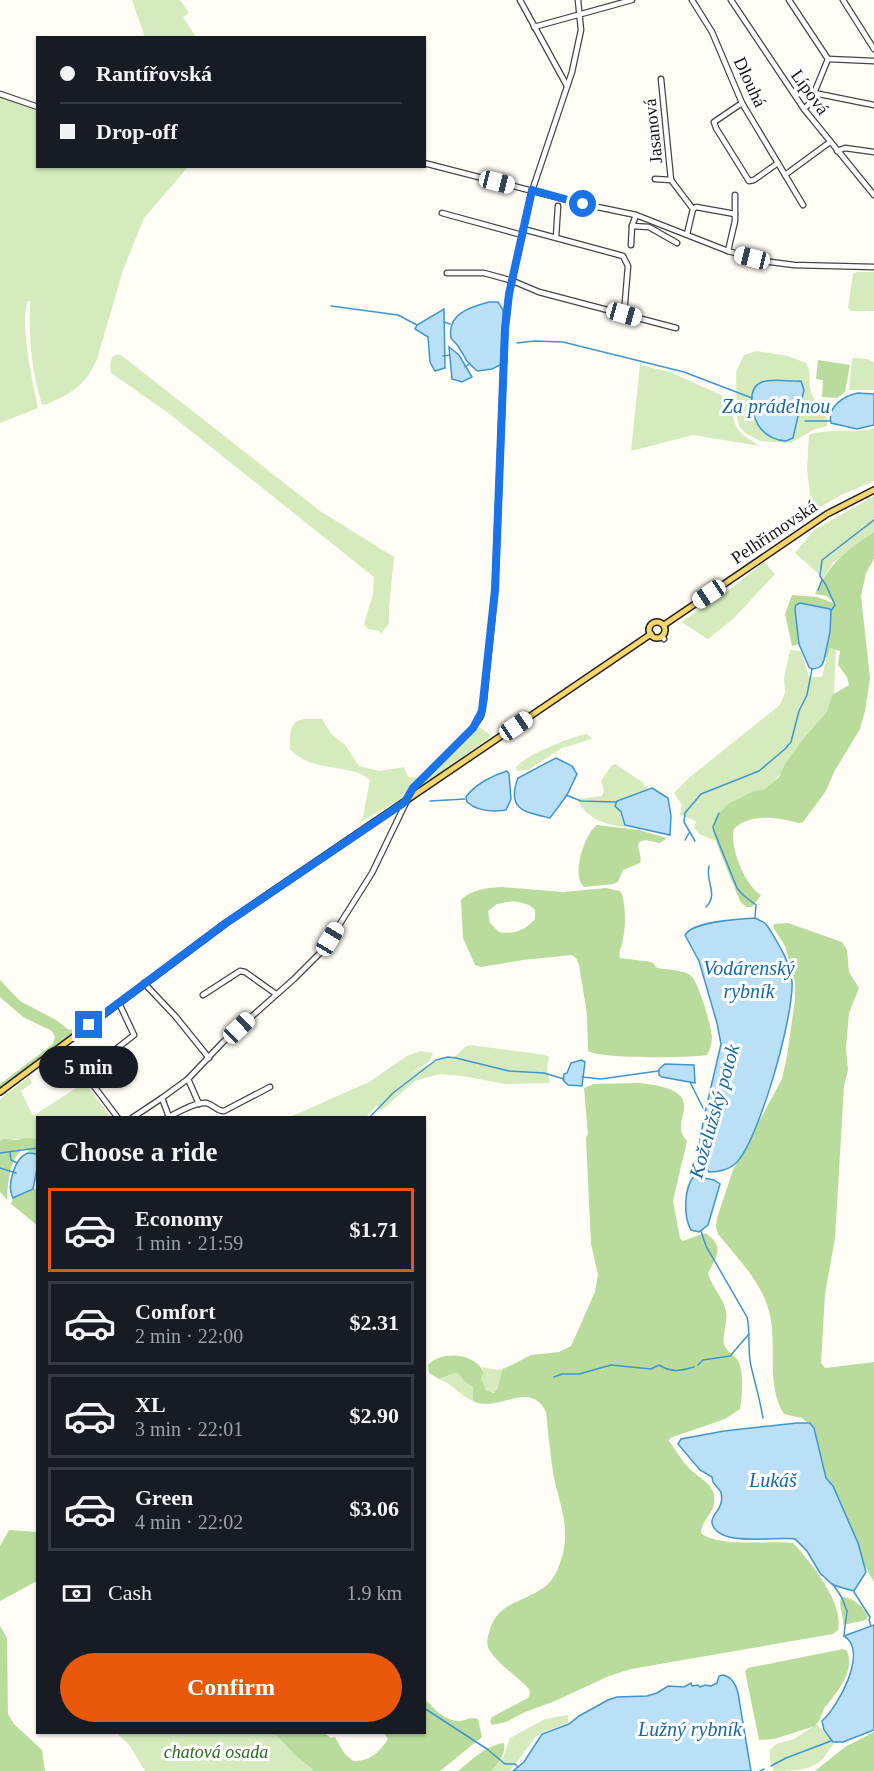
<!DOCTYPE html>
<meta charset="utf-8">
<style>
body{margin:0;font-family:"Times New Roman",serif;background:#20242c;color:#f1f3f6;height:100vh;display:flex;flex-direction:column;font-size:22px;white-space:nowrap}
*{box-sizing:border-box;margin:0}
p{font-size:20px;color:#9ea1a6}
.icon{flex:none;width:33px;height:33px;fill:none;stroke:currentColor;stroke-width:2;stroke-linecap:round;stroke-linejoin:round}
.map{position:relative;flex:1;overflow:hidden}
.panel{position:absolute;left:36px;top:1116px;width:390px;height:618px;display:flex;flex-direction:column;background:#171b24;border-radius:0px;box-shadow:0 2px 4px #0004}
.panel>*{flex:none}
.banner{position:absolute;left:36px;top:36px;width:390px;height:132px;border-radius:0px;box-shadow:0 2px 4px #0004;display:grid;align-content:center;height:132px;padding:0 24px;background:#171b24}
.end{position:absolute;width:27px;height:27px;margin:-14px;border:8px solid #1a73e8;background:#fff;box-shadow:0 0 0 3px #fff}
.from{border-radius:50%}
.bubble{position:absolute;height:42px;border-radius:21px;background:#171b24;box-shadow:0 2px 4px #0004;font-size:20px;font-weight:800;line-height:42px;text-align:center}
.car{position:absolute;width:18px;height:36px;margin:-18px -9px;border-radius:8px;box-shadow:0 0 4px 2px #0007;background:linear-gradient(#fff 24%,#345 0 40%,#fff 0 76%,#345 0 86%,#fff 0)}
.banner b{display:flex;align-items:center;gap:21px;height:57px;font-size:22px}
.banner b+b{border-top:2px solid #363941}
.banner i{width:15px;height:15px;background:#f1f3f6}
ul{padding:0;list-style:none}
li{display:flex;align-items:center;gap:18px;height:84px;margin:0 12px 9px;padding:0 12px;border:3px solid #363941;border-radius:0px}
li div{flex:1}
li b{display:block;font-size:22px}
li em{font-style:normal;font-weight:800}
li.selected{border-color:#ea580c}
li>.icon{width:54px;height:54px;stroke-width:1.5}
h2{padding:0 24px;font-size:27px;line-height:72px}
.pay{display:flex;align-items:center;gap:15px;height:66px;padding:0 24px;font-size:22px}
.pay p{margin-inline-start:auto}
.button{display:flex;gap:12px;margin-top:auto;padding:12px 24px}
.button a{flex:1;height:69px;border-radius:36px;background:#ea580c;color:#fff;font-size:24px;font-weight:800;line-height:69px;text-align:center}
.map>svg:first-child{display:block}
.green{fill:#d5ebbd;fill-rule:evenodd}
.forest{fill:#b9dc9c;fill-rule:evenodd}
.water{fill:#b9e0f7;stroke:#3f96cf;stroke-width:1.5}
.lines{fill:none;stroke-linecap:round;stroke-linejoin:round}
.stream{stroke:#3f96cf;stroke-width:1.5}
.minor-casing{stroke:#444;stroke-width:7}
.major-casing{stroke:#222;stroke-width:8}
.minor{stroke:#fff;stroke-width:4.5}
.major{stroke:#f9d66b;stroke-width:5}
.route{stroke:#1a73e8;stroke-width:8}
.labels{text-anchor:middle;stroke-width:6;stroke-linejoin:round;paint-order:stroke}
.street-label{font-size:18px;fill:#111;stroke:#fff}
.park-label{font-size:18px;font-style:italic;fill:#2f6b1f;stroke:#fff}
.water-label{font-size:20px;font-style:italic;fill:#1768a6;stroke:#fff}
</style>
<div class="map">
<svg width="874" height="1771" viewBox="0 0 874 1771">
<rect width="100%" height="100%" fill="#fffdf5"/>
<g class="green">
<polygon points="132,0 180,0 189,13 183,17 196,37 145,37"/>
<path d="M0 97 37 111 38 166 188 167 144 218 123 270 97 359C85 386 72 393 45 405L42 404C31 370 29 336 30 301H28C19 324 33 383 38 408L0 423Z"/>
<polygon points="857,272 874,272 874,311 851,311 848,308 853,274"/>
<path d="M757 351 788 356 806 363C812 374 808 381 811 392 816 408 828 404 827 426L813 430 790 443 760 441 745 433 739 426 737 417 736 372 744 355ZM801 381 752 406C753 372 777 383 801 381Z"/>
<polygon points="116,355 121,355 320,511 394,557 389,608 389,623 381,634 380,631 368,629 364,624 373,594 374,577 167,412 111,373 110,366 112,357"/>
<polygon points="854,358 867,359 874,362 874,390 849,390 852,359"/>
<path d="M640 365 670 372 730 399C735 429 734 430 760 446L693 435 631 451Z"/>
<path d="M874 428V481L841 495 812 512 807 468 809 435C831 427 852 435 874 428Z"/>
<polygon points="874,496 874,532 834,562 823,578 795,553 814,530"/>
<polygon points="764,562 775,574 734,618 708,639 681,622 721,596"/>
<polygon points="829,648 836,649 834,692 838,703 766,791 719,842 699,834 694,828 696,821 680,815 682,805 674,793 690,777 780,705 785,692 784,678 790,650 801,651 809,677 822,677"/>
<path d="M304 719H322L331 734 345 745 359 766 379 771 404 767 408 777 420 778 406 797 358 823 363 817 370 780C353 763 310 773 290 749 291 735 287 722 304 719Z"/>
<polygon points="479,727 491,735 489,738 414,791 415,788"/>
<path d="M587 734 592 739 562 748 528 770 517 771 516 768C522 756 573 736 587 734Z"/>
<path d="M615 764 642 782 648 789 616 802 625 827C605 825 586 818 577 799L602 796 604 791 601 781 611 766Z"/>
<polygon points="470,1045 546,1055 549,1057 547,1069 550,1083 505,1084 462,1076 439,1074 415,1081 382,1110 378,1109 377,1105 366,1117 290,1117 369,1082 407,1056 420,1051 433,1053 429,1062 409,1074 439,1060 456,1056 465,1047"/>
<path d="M29 1077 32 1083 21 1091 33 1116 84 1083 89 1088 111 1118H38L37 1139C27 1139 8 1138 0 1142V1099Z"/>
<path d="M511 1366 502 1370 499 1387 495 1392C486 1393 483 1386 481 1378L484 1373 482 1367 497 1370Z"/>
<path d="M455 1373 459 1374 464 1381 473 1387 474 1400 479 1404C464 1399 454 1385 439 1379Z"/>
<polygon points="568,1715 568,1723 543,1732 536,1736 510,1771 488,1771 503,1758 510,1738 545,1719"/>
<path d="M817 1724 834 1744C828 1749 827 1755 822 1760 809 1771 791 1771 774 1771L770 1761V1750L776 1744 794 1739Z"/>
<polygon points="117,1733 274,1733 295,1755 314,1771 145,1771 130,1746"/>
</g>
<g class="forest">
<polygon points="818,360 850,365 845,392 837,398 822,397 823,380 816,379"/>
<path d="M874 532V559L866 573 861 596 870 678 865 711 860 729 834 772 826 791 803 822 799 823C780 818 750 812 734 829 729 846 745 886 761 895L752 907H746L740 901 717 844 714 833 715 818 728 804 754 791 765 789 779 777 785 764 803 739 827 712 832 695 849 685 847 677 838 665 840 651 830 648 827 658 824 657 830 632 831 612 795 609 799 644 792 646 785 614 792 595 817 597 834 603 827 596 815 594C832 560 844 553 874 532Z"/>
<path d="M597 825 639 830 667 838 660 843 645 840 639 842C636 850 643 855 640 863L623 870 618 882 613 884 584 887C571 876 584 834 597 825Z"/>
<path d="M502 887 563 892 606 888 620 891C626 899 626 928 623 939 622 947 618 951 620 958L652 962 657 968C667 970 681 969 690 975 699 981 711 1026 712 1037 712 1044 710 1049 707 1055 689 1058 601 1059 588 1051L587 1014 579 965 576 958 572 955 523 960 481 967 475 965 463 938 461 900C470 890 489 887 502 887ZM513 901C522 903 529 903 535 910V919C526 930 513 935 499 932L490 923 488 911 497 904Z"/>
<path d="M788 923 842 942 847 950 849 972 859 988 849 1013 846 1048 848 1070 844 1086 835 1238 825 1294 821 1363 825 1368 874 1362V1582L864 1564 858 1543 838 1497 826 1478 814 1428 802 1418 784 1414C766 1386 777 1346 770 1315 763 1283 738 1259 718 1234L716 1227 717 1218 733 1170 782 1079 787 1056 795 1000V982L785 946 773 927 774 924Z"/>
<polygon points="0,980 20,1001 56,1020 69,1030 73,1029 73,1034 0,1089 0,1084 53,1044 55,1037 52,1031 23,1017 0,997"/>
<path d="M639 1083C653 1085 687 1087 684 1109 682 1122 677 1130 687 1141L673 1201 680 1238 683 1241 705 1233C726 1246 716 1258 708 1273 711 1286 723 1297 726 1311 728 1322 722 1334 724 1344 726 1351 732 1354 736 1358 745 1367 742 1397 740 1409L725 1419 670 1438 669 1441C676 1450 681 1460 689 1468 700 1480 717 1483 714 1504 712 1515 701 1522 701 1533 718 1548 769 1540 793 1543 811 1562 844 1603 838 1630L833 1634 631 1669 609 1676 555 1701 525 1712 506 1722 492 1725 490 1722 492 1717 528 1698 530 1693 529 1689C518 1677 498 1664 490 1651 486 1645 487 1639 489 1633 497 1600 524 1604 547 1585 556 1577 560 1564 563 1553 570 1523 558 1501 553 1472 550 1452 548 1432 546 1412 530 1377 494 1416 473 1400V1387L464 1381 459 1374 455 1373 439 1379 429 1373 428 1365C442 1350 476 1353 484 1373L481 1378 486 1390 494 1393 498 1388 502 1370 531 1355 559 1352 571 1346 595 1292 598 1274 591 1244 586 1138 588 1134 584 1088 594 1084Z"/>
<path d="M26 1138 37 1139V1154L28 1153 29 1149H22C9 1162 8 1183 7 1200L0 1192V1142L4 1139 16 1140Z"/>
<polygon points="33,1189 37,1189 37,1225 11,1204 13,1198"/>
<polygon points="9,1530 37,1532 37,1581 0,1601 0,1546"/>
<path d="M841 1597C851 1596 864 1607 868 1616L866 1620 843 1625C844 1616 838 1606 841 1597Z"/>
<polygon points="0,1626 7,1638 8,1714 14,1724 42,1750 45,1771 0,1771"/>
<path d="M843 1649 847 1651C855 1671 838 1691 826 1706 821 1711 823 1718 815 1726L774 1739 759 1740 745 1671 748 1668Z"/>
<path d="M425 1699C433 1708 445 1721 459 1721 468 1721 467 1716 478 1719L482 1737 440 1771H314L295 1755 274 1733H324L331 1738 335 1737 344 1753 353 1761C370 1761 378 1754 388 1739L384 1733 424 1732Z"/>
<polygon points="874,1732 874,1771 815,1771 845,1747"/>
<path d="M504 1743C506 1755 498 1763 491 1771H458C472 1760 486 1745 504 1743Z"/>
</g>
<g class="water">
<path d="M489 302H498L503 310 502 360 500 365 492 369 477 371 467 361 458 346 451 338C447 314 470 307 489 302Z"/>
<polygon points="444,309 445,368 435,371 430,362 428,337 415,329 417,325"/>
<polygon points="449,347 459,355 472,377 462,382 452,379"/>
<path d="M801 381 804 390 793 438 786 441C777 441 767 436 761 429 752 419 745 388 762 382 773 378 789 382 801 381Z"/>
<path d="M858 393 874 394V425L857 429 831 423C827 407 843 396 858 393Z"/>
<path d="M800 603 830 609 831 612 830 632 824 660C822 667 819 668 812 669L809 667 799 644 795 609 796 605Z"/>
<path d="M556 758 572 766 577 774 567 795 550 818C525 812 506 810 518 778Z"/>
<path d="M507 771 509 774 511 799 506 810C493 812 477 811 467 802L466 797C474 785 493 775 507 771Z"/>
<polygon points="652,788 668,798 671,816 670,835 625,825 621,812 615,806 617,801"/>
<path d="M755 918 765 923 768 927C779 945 790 961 792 982 794 1015 759 1142 735 1164 728 1170 718 1172 709 1172L702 1164 698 1152 704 1117 721 1044 717 1023 699 961 685 935C693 921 740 919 755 918Z"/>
<polygon points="581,1060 585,1062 582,1086 568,1085 563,1080 564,1074 567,1073 571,1063"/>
<polygon points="665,1064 694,1065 695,1083 662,1077 659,1075 659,1069"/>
<path d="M28 1153 37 1154V1169L33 1189 13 1198C6 1186 15 1157 28 1153Z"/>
<path d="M694 1176 714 1180 720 1184 708 1225 699 1232 691 1230C683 1216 684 1188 694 1176Z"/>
<path d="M797 1423H810L814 1428 826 1478 833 1486 858 1543 866 1572 854 1591 833 1585 820 1573 807 1551 795 1539C776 1536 718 1548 712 1523 711 1516 718 1512 720 1506 722 1502 722 1497 721 1492L713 1482 712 1477 700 1470 678 1444 681 1439 724 1431Z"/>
<path d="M874 1625V1730L843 1742H833L824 1730 822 1721C838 1707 869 1651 844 1636Z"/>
<path d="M723 1675C732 1677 736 1685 738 1693L751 1771H513L524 1762 542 1734 569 1724 579 1716 608 1700 617 1697 647 1696 657 1693 668 1686 684 1687 691 1683 692 1686 698 1685 700 1687 705 1685 711 1686 717 1683 719 1676Z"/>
</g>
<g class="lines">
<g class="stream">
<polyline points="331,306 398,315 417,325"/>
<polyline points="444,322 450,324"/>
<polyline points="517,343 535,341 563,342 684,372 752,398"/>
<polyline points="443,356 449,355"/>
<polyline points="465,367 469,364"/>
<polyline points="805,421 830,421"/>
<polyline points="818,590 822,580"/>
<polyline points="831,611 835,605 826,585 820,576 822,560 874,520"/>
<polyline points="566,795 581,801 616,802"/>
<polyline points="430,801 465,799"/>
<polyline points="719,813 713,827 714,831 737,888 743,895 756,905 755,918"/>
<polyline points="685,840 689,833"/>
<polyline points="695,841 684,822 685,813 701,794 759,771 785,749 791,742 799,711 807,695 812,669"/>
<path d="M706 907C719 894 705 882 709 866"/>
<polyline points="582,1077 601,1079 658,1071"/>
<polyline points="690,1082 703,1108"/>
<polyline points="369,1118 393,1093 436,1060 448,1057 456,1058 509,1071 544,1073 564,1079"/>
<polyline points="0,1153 38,1148"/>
<polyline points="10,1153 11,1160 17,1163"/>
<polyline points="0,1168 16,1173"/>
<path d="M701 1231 706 1246 747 1317C751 1333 747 1349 751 1366 755 1383 760 1400 763 1418"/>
<polyline points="698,1365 703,1360 730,1356 749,1334"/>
<path d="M554 1377 562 1374H579L611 1365 651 1369 659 1365C672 1373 680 1371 694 1367"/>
<polyline points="833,1584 842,1598 847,1611 844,1635"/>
<polyline points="854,1592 870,1617 869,1620 871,1626"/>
<polyline points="424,1708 487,1749 505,1764 515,1764 518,1767"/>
<polyline points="771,1766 786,1758 831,1741"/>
<polyline points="760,1771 764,1769"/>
</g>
<defs>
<g id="minor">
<polyline points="520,0 567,86"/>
<polyline points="692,0 712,32 742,103 803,205"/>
<polyline points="731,0 804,109 874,195"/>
<polyline points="789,0 828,59"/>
<polyline points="843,0 874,49"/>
<polyline points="534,27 632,0"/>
<polyline points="828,59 874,61"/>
<polyline points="661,79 671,180 693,209"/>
<polyline points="814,93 874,105"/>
<polyline points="0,94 38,107"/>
<polyline points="742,103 714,122 716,128 749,181 754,180 778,163"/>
<polyline points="804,109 810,103 828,59"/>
<polyline points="837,151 845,148 874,152"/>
<polyline points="424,163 583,204 636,215 728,251 763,261 794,265 874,267"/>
<polyline points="785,175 830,142"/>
<polyline points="655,179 671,180"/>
<polyline points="442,213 522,235"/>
<polyline points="632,226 649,227 677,243"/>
<polyline points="523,229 623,256 628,266 624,314"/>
<polyline points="687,234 693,209 696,207 735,214"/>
<polyline points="556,237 558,206"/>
<polyline points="631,245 632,226 636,215"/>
<polyline points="728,251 735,221 735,195"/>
<polyline points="447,273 484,273 513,281 539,292 676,328"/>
<polyline points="662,636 664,639"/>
<polyline points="144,983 176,1017 209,1058"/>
<polyline points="203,995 240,971 245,972 276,994"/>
<polyline points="188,1079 199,1104"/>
<polyline points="162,1098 169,1117"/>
<polyline points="118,1118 87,1077 87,1072 134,1035 119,1003"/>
<polyline points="132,1118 162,1098 188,1079 223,1042 294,979 324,949 372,873 413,788 473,728 481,716 484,700 495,590 505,329 509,294 532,191 572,72 581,30 578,0"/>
<path d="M167 1118C177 1113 194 1102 206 1103 213 1104 216 1111 224 1111L270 1087"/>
</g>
<g id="major">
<circle cx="657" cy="630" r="8"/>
<polyline points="664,625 827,514 874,490"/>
<polyline points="0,1092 226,923 651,634"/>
</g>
</defs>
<use href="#minor" class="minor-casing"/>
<use href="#major" class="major-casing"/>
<use href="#minor" class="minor"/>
<use href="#major" class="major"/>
</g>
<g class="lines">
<polyline class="route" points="89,1025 226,923 405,802 413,788 473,728 482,711 495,590 505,329 509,294 532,190 583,204"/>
</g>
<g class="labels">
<g class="street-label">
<text transform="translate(750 82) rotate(65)" y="6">Dlouhá</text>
<text transform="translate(810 92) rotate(54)" y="6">Lípová</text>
<text transform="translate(653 131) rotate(-96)" y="6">Jasanová</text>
<text transform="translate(774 532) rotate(-34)" y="6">Pelhřimovská</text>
</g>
<g class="park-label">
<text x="216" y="1758">chatová osada</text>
</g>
<g class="water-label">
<text x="776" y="413">Za prádelnou</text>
<text x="749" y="975">Vodárenský<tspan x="749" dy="23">rybník</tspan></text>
<text transform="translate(714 1111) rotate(-74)" y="7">Koželužský potok</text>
<text x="773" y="1487">Lukáš</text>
<text x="690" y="1736">Lužný rybník</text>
</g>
</g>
</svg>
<i class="end from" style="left:583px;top:204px"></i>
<i class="end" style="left:89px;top:1025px"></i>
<div class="bubble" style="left:39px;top:1046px;width:99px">5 min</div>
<i class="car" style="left:497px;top:182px;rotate:104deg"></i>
<i class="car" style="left:752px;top:258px;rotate:284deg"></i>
<i class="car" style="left:624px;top:314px;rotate:106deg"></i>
<i class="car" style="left:709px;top:594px;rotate:236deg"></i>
<i class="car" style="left:516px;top:726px;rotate:56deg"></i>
<i class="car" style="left:330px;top:939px;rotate:31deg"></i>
<i class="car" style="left:239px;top:1028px;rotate:46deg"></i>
<div class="banner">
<b><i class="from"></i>Rantířovská</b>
<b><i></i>Drop-off</b>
</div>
<section class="panel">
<h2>Choose a ride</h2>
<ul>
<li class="selected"><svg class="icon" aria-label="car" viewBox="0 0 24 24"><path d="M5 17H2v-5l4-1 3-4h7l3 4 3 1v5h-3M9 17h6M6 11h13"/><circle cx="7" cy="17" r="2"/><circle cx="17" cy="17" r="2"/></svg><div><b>Economy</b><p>1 min · 21:59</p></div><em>$1.71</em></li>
<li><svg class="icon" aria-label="car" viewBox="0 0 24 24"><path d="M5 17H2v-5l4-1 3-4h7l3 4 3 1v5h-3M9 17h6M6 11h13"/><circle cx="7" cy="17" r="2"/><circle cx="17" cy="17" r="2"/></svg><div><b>Comfort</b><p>2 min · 22:00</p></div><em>$2.31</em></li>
<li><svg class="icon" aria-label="car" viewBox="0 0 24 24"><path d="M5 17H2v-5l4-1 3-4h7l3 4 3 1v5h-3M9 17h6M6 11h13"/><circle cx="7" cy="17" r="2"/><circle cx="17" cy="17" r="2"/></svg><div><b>XL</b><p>3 min · 22:01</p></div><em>$2.90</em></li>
<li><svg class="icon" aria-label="car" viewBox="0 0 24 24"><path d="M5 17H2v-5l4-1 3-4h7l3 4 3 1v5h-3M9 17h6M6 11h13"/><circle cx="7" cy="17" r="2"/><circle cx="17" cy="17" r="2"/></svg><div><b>Green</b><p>4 min · 22:02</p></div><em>$3.06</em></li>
</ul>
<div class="pay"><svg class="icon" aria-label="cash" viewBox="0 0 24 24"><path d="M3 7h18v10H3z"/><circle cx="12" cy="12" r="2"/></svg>Cash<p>1.9 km</p></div>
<div class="button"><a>Confirm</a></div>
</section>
</div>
